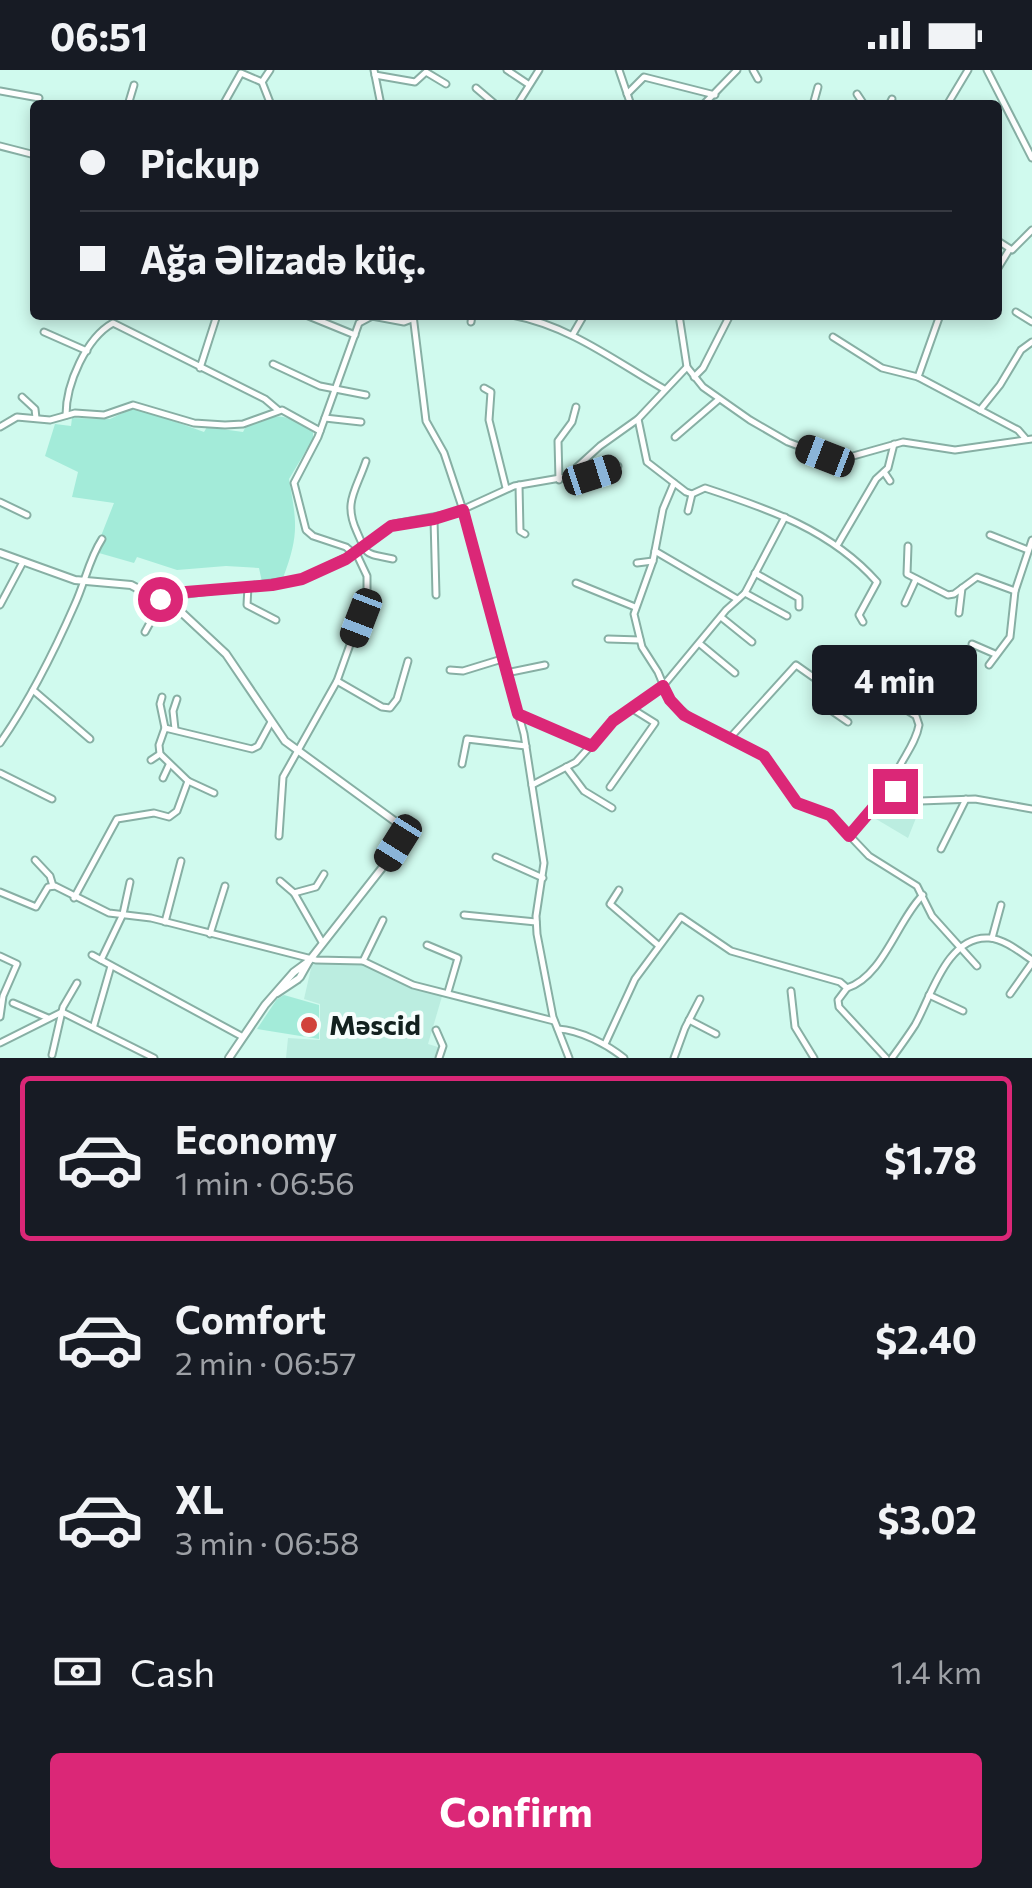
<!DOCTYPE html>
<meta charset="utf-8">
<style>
body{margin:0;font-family:Commissioner,sans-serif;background:#242831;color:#f1f3f6;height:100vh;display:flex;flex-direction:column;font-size:38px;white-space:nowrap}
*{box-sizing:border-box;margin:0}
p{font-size:32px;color:#9ea1a6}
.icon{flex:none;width:55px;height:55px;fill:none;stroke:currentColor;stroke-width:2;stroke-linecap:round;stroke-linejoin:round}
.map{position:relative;height:988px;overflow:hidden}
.drawer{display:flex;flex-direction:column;background:#171b24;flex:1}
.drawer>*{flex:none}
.hud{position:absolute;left:30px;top:30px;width:972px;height:220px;border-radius:10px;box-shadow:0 5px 15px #0003;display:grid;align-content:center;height:220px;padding:0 50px;background:#171b24}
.end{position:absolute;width:45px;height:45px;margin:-22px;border:12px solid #db2777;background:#fff;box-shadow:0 0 0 5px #fff}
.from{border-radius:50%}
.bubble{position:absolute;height:70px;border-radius:10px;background:#171b24;box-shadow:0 5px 15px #0003;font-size:32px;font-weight:700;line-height:70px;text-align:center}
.car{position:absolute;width:30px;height:60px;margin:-30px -15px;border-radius:12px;box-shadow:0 0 8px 2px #0007;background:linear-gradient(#222 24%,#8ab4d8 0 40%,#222 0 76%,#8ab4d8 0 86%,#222 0)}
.hud b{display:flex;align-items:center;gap:35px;height:95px;font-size:38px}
.hud b+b{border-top:2px solid #363941}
.hud i{width:25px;height:25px;background:#f1f3f6}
ul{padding:18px 0 0;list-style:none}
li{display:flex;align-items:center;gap:30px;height:165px;margin:0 20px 15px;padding:0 30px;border:5px solid transparent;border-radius:10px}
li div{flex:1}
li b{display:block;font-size:38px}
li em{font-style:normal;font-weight:700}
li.on{border-color:#db2777}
li>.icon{width:90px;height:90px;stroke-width:1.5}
.pay{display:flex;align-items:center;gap:25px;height:110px;padding:0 50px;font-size:38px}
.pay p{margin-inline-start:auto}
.button{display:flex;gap:20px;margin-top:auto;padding:20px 50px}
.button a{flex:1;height:115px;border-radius:10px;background:#db2777;color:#fff;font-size:40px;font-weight:700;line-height:115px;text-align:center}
.status{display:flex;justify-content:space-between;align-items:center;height:70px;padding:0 50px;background:#171b24;direction:ltr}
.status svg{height:28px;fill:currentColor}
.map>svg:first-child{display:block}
.built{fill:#bbede0}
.green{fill:#a3ebd9}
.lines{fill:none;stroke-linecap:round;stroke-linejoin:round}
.minor-casing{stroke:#87afa4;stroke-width:9}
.tertiary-casing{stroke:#87afa4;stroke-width:10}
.minor{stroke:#fff;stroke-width:5}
.tertiary{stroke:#fff;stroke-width:6}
.route{stroke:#db2777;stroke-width:12}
.poi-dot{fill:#d1423b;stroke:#f6fefc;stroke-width:4}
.labels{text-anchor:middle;stroke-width:8;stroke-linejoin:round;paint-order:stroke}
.poi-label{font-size:28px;font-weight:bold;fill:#13221f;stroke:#f6fefc;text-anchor:start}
</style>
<div class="status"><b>06:51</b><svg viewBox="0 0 49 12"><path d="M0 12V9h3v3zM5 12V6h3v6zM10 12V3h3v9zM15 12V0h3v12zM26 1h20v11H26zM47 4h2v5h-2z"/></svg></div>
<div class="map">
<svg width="1032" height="988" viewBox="0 0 1032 988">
<rect width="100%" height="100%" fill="#d0faee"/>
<g class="built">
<polygon points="891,724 912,731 911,736 920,738 908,768 871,746"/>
<polygon points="363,893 415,919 443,923 428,974 438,977 435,988 286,988 288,968 320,970 320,934 304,929 312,894"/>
</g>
<g class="green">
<path d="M140 339 204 362 207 357 243 362 246 356C280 342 283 343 313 362V369L289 409C297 454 299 465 283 508L262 512 259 498 226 496 177 500 137 487 134 493 99 483 105 468 101 466 114 433 72 427 78 402 45 386 55 354 71 356 72 348 110 349 129 340Z"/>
<polygon points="284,925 319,935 319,969 257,959 277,929"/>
</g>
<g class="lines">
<defs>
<g id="minor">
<polyline points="374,0 381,35"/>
<polyline points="507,0 528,14"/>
<polyline points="619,0 631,35"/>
<polyline points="753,0 758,9"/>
<polyline points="987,0 1032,88"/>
<polyline points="375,5 415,12 426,2 446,14"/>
<polyline points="262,12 271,35"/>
<polyline points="476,18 496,35"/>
<polyline points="0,21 39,28"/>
<polyline points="627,24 644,7 715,25"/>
<polyline points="857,24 863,33"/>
<polyline points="108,35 120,35"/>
<polyline points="128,35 134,15"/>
<polyline points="223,35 241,3 262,12 270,0"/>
<polyline points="517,35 539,0"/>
<polyline points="703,35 737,0"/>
<polyline points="813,35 818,17"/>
<polyline points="862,35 871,35"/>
<polyline points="889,35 892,29"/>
<polyline points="947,35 968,0"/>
<polyline points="0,76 35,85"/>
<polyline points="998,171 1012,180 1032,160"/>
<polyline points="998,198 1009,180"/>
<polyline points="1016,242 1032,252"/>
<polyline points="306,245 355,265"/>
<polyline points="413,245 426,351 444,383 463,440 524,664 544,793 536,846 537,864 553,947 569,988"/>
<polyline points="480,245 504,245"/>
<path d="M512 245C570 256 615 291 664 319"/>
<polyline points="679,245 687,297 703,317 750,350 788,372 825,386 846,388 903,372 955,380 1032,369"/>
<polyline points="940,245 918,307 1018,360 1025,368"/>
<polyline points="471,252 472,245"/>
<polyline points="44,262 87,281"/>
<polyline points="573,264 584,245"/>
<polyline points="833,267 882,298 918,307"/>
<polyline points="273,294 320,316 366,325"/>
<polyline points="200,298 217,245"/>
<polyline points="694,307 703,298 730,245"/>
<polyline points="484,318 491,322 489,350 506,418"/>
<polyline points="22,327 35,339 36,348"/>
<polyline points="980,340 1000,315 1021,280 1032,272"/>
<path d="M66 345C66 314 86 268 113 253L265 329 278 340"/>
<polyline points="325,348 361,352"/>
<path d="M638 349 647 392 686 422 692 424 705 418C769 439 831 460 877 512L859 545 863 552"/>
<polyline points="0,357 17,347 50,350 75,343 104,345 133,335 194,353 225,355 243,354 282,340 320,361"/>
<polyline points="675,367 718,330"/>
<path d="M366 391C356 421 343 432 357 462 368 488 366 483 393 489"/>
<polyline points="884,402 890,411"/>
<polyline points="569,408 588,407 618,396"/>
<polyline points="559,410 558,371 572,352 576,337"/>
<polyline points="674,413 663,439 653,491 634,544 642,577 658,602 670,631 697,653 764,686 797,733 830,745 869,786 917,816 932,846 977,896"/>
<polyline points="519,415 520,461 525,464"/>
<polyline points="0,432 27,445"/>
<polyline points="688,441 692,424"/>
<polyline points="434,449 436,525"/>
<polyline points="990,465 1028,480"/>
<polyline points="838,474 876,409 888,398 894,374"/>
<polyline points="908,476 907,504 948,525 954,524 977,507 1015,521"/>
<polyline points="655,481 737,529"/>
<polyline points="637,493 653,491"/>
<polyline points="755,503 799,528 799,537"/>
<polyline points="576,513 635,537"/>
<polyline points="248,516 247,535 276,550"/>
<polyline points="745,523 787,546"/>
<polyline points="905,533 916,509"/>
<polyline points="0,535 23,492"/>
<polyline points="959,543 962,518"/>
<polyline points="721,547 752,572"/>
<polyline points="145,562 164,527 302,509 351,485 394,454 455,443 514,416 566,407 600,376 638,349 687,297"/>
<polyline points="608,569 640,570"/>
<polyline points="700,574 735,603"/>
<polyline points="972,574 995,584"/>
<polyline points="989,595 1010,567 1015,521 1032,470"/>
<polyline points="450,600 463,601 502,589"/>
<polyline points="506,603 545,595"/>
<polyline points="337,611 382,637 390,638 397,629 408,591"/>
<polyline points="33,620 90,669"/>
<polyline points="162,627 160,634 165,658"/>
<path d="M889 629 916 646 919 655C915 679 893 697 892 720"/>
<polyline points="518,644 592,676"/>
<polyline points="175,659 173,641 177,629"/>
<polyline points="729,669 796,595 823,614 817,628 819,632 848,652"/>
<path d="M0 673C30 630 54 582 75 534 85 512 89 489 102 469"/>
<polyline points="151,690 160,684"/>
<polyline points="462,694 467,669 526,676"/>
<polyline points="566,697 584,721 612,738"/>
<polyline points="0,703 52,729"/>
<polyline points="163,708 169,695"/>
<polyline points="188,711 214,723"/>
<polyline points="532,715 576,692 613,651 663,616 726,540 745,523 785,447"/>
<polyline points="610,717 655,653 631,638"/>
<polyline points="279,766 283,707 337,611 367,527 367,506 358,487 346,477 313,466 306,460 294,413 318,367 359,253 372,246 404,252 412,249"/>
<polyline points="849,766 892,720 920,731 975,729 1032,739"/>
<polyline points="941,779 966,729"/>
<polyline points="496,787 543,808"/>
<polyline points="35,790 50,806 53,816"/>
<polyline points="280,811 294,823"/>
<polyline points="619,820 610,834 658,875"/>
<polyline points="0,822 36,837 48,817 55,816 109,843 151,848 316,890 363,891 413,915 554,951"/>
<polyline points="74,828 117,749 154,743 169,747 177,741 188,711 160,684 159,675 165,658 252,679 258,676 271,652"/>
<polyline points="464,845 536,852"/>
<polyline points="165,852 181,791"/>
<polyline points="210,864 225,816"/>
<polyline points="992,868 1001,835"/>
<polyline points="322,872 294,823 316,817 324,804"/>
<polyline points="427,875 458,888 448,922"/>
<polyline points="92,885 243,967"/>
<polyline points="0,886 17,894 3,926 0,947"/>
<polyline points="101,890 123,844 130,812"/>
<polyline points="363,891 383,850"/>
<path d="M847 918C883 907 898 849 923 825"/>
<polyline points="791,921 795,957 814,988"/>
<polyline points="1010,924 1032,893"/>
<polyline points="929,925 963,941"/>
<polyline points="13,933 48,948"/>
<polyline points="689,950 716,964"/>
<polyline points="94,955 111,896"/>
<path d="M558 959C580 960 608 975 624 988"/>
<polyline points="436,960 443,976 439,988"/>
<polyline points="0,973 62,942 154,988"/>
<polyline points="605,974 635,909 681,847 731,881 840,912 847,918 838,930 839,937 886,988"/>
<polyline points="52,985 63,937 77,913"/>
<polyline points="674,988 685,958 700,929"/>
<path d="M892 988C900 977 908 966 915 955 931 927 947 865 989 868 1004 869 1020 882 1032 890"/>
</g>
<g id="tertiary">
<polyline points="0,483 75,510 131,515 180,541 226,584 285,671 400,755 401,767 382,798 309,891"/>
<polyline points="294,902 309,891 300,907"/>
<polyline points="277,923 298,909"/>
<polyline points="229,988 265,935 293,903"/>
</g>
</defs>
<use href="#minor" class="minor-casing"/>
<use href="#tertiary" class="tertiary-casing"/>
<use href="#minor" class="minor"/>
<use href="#tertiary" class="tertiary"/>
</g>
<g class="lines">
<polyline class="route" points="160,529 186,522 272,515 302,509 346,489 391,456 434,449 463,440 518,644 592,676 613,651 663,616 670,630 684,645 764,686 797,733 830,745 849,766 884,725 895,721"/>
</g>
<circle class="poi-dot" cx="309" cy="955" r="10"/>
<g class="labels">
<g class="poi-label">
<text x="329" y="965">Məscid</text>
</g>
</g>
</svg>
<i class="end from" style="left:160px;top:529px"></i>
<i class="end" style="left:895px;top:721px"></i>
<div class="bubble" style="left:812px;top:575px;width:165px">4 min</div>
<i class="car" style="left:825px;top:386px;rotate:291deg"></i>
<i class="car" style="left:592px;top:405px;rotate:72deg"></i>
<i class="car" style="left:361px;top:548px;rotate:201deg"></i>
<i class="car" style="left:398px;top:773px;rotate:212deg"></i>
<div class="hud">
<b><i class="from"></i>Pickup</b>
<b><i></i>Ağa Əlizadə küç.</b>
</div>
</div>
<section class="drawer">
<ul>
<li class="on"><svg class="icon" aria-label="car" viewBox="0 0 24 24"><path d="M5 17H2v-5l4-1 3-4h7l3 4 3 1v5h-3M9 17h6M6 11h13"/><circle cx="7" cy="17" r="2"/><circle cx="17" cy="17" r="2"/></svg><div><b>Economy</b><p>1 min · 06:56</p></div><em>$1.78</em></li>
<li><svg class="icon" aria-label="car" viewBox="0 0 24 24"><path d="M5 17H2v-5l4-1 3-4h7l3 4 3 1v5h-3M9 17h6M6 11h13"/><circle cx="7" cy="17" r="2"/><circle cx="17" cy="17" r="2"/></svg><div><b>Comfort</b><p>2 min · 06:57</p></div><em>$2.40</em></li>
<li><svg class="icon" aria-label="car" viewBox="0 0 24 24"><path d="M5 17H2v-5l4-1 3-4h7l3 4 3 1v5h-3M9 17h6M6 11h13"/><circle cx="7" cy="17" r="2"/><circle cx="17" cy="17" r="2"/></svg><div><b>XL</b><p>3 min · 06:58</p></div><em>$3.02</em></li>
</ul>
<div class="pay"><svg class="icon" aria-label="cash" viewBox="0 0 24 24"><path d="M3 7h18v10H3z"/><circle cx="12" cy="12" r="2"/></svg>Cash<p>1.4 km</p></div>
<div class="button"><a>Confirm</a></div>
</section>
